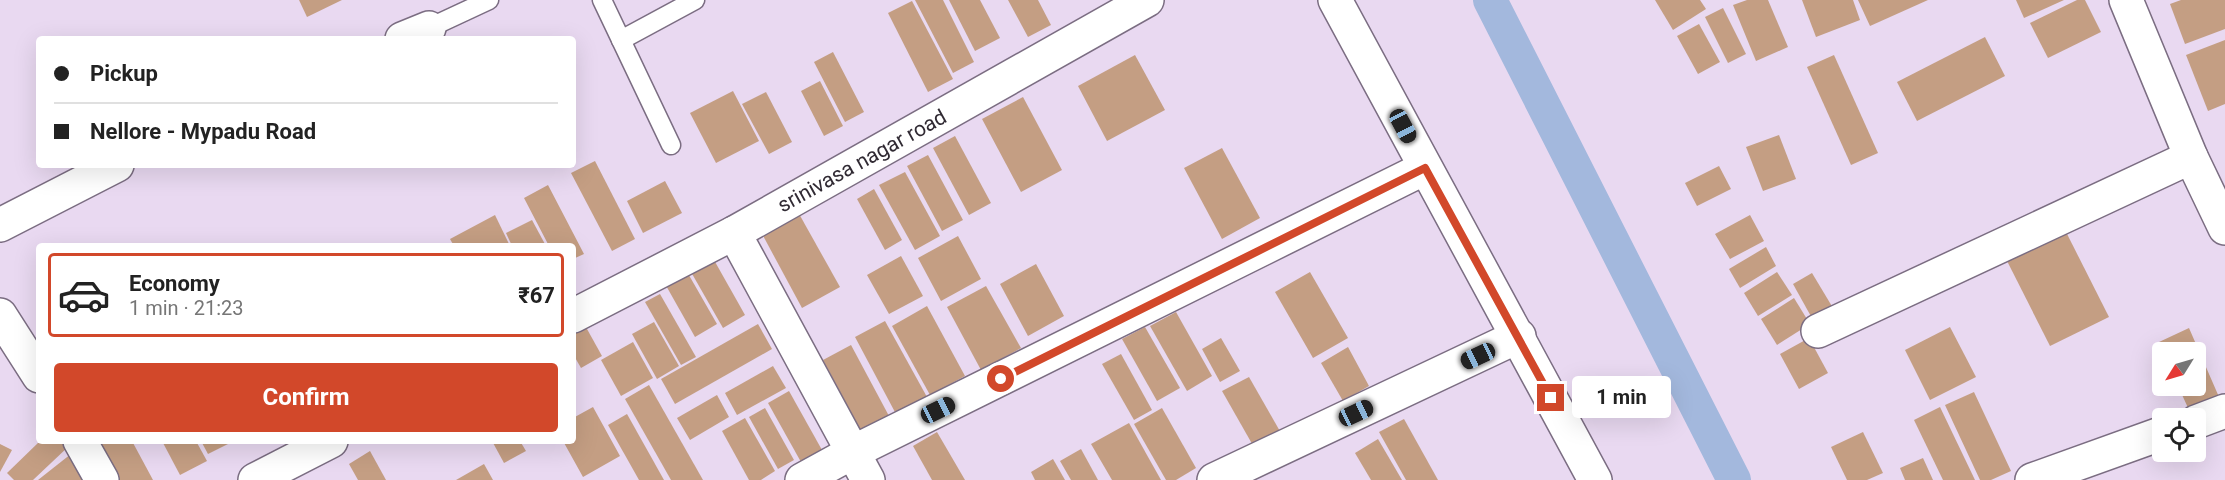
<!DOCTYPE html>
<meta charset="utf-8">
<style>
body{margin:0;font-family:Roboto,sans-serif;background:#f6f6f6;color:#222;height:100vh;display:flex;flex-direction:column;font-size:22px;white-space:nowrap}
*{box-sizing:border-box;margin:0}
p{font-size:20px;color:#767676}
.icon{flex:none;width:33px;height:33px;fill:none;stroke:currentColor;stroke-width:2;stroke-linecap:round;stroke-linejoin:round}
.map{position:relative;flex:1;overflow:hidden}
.sheet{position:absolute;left:36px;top:243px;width:540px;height:201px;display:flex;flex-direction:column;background:#fff;border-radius:6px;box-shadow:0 6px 24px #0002}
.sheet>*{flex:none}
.guide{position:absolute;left:36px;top:36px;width:540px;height:132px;border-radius:6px;box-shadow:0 6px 24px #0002;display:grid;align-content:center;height:132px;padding:0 18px;background:#fff}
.needle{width:39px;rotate:233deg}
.fabs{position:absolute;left:2152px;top:342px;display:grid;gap:12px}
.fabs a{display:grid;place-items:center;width:54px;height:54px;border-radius:6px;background:#fff;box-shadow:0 6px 24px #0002;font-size:30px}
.end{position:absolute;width:27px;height:27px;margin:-14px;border:8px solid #d2482a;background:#fff;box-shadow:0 0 0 3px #fff}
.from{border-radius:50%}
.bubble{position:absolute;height:42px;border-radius:6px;background:#fff;box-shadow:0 6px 24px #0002;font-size:20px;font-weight:700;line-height:42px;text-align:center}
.car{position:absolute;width:18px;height:36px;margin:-18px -9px;border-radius:8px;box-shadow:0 0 4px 2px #0007;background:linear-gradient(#222 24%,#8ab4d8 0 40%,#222 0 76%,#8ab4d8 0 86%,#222 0)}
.guide b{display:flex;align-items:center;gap:21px;height:57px;font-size:22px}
.guide b+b{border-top:2px solid #e0e0e0}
.guide i{width:15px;height:15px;background:#222}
ul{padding:10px 0 0;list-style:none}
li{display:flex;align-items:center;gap:18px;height:84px;margin:0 12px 9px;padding:0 6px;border:3px solid #e0e0e0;border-radius:6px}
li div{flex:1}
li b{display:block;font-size:22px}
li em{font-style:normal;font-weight:700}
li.active{border-color:#d2482a}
li>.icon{width:54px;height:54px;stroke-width:1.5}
.primary-button{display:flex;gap:12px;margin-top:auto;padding:12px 18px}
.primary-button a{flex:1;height:69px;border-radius:6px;background:#d2482a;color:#fff;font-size:24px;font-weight:700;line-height:69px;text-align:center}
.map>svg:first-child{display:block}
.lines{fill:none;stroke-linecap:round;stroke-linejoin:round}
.canal{stroke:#a3b8dd;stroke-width:34}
.building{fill:#c49e83}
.lane-casing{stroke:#7b6d82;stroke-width:21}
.street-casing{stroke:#7b6d82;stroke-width:36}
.primary-casing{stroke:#7b6d82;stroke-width:36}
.lane{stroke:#fff;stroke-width:18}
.street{stroke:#fff;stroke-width:33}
.primary{stroke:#fff;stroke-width:33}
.route{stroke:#d2482a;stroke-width:8}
.labels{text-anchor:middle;stroke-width:5;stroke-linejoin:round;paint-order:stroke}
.street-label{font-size:21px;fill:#302a33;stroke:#fff}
</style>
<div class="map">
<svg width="2225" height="480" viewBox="0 0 2225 480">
<rect width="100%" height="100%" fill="#e9d9f1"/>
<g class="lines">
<polyline class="canal" points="1490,0 1734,480"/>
</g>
<g class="building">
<polygon points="299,0 342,0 307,17"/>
<polygon points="915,0 943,0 974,62 953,73"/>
<polygon points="949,0 980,0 1000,38 975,51"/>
<polygon points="1008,0 1038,0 1051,25 1028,37"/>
<polygon points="1655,0 1700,0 1706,9 1673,30"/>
<polygon points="1747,0 1768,0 1788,47 1756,61 1733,5"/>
<polygon points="1802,0 1853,0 1860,20 1816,37"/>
<polygon points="1858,0 1928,0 1870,26"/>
<polygon points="2016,0 2064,0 2024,18"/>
<polygon points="2077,0 2085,0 2101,32 2048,58 2030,23"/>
<polygon points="2181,0 2225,0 2225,29 2185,44 2170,4"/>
<polygon points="912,1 953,79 928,92 888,13"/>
<polygon points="1723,8 1746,54 1728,63 1705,17"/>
<polygon points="1699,24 1720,62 1698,74 1677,36"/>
<polygon points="1985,37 2005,76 1917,121 1897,82"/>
<polygon points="2225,40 2225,104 2208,111 2186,55"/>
<polygon points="833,52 864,112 845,122 814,62"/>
<polygon points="1135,55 1165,110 1107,141 1078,86"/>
<polygon points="1834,55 1878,153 1851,165 1807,67"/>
<polygon points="820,81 843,126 824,136 801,91"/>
<polygon points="733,91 759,141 716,163 690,113"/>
<polygon points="766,92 792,142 769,154 742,104"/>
<polygon points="1023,97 1062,170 1021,192 982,119"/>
<polygon points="1779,135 1796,179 1763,191 1746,147"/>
<polygon points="955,136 991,203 969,215 933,148"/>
<polygon points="1222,148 1260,218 1222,239 1184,168"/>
<polygon points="928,155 963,220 942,231 907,166"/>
<polygon points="595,161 635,239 612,251 571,173"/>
<polygon points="1719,166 1731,189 1697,206 1685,183"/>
<polygon points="905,172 940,236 915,250 879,185"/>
<polygon points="665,181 682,213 643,233 627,201"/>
<polygon points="548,185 584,254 573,259 573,246 549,246 524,198"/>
<polygon points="874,189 902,240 885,250 857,199"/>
<polygon points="798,212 840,287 802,308 761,232"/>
<polygon points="495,215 510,246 454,246 450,239"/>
<polygon points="1750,215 1764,241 1730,259 1715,234"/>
<polygon points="532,220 546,246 512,246 506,233"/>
<polygon points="2064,228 2109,317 2050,346 2005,257"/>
<polygon points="958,236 981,279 941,301 918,258"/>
<polygon points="1766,247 1776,266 1740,288 1729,269"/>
<polygon points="901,256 923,296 889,314 867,275"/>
<polygon points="714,260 745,315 723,328 691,272"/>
<polygon points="1036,264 1064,316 1028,336 1000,284"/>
<polygon points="686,270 717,324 695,337 664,282"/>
<polygon points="1310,272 1348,338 1313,358 1275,292"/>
<polygon points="1777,272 1792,295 1758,316 1744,293"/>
<polygon points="1812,273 1833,308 1813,320 1793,284"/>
<polygon points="986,286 1021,348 981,370 947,307"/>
<polygon points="660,294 696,357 681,365 645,302"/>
<polygon points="1794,298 1810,324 1777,345 1761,319"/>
<polygon points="927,306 965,376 930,395 892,326"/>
<polygon points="1176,312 1212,376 1187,391 1150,326"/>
<polygon points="582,320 602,356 581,368 573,354 573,325"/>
<polygon points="885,321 927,397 896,414 855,337"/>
<polygon points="654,322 679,366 657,379 632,334"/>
<polygon points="758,324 772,349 675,404 661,379"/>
<polygon points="1145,327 1180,388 1157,401 1122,339"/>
<polygon points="1950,327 1976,377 1930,400 1905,350"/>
<polygon points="2189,328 2219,397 2189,410 2178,386 2196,386 2196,352 2163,352 2159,342"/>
<polygon points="1221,338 1240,371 1220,382 1202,349"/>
<polygon points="1809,338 1828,373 1799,389 1780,354"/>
<polygon points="633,342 653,378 621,396 601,360"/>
<polygon points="851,345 889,416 861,431 823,360"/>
<polygon points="1348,347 1369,386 1343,401 1321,363"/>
<polygon points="1121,354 1152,410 1134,420 1102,364"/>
<polygon points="773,366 786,388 737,415 725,393"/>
<polygon points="1249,377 1281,433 1255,449 1222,391"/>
<polygon points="649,385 703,480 671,480 625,399"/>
<polygon points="789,391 822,450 801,462 768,403"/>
<polygon points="1974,392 2011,471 1991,480 1980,480 1945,405"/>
<polygon points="717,395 729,417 690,440 677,418"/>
<polygon points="593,407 620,456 583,477 563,441 573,441 573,418"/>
<polygon points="1940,407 1975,480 1943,480 1914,420"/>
<polygon points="765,408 794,460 778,469 749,417"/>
<polygon points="1162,408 1196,468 1176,480 1166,480 1134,424"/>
<polygon points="627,414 664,480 639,480 608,425"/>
<polygon points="745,418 775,471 761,480 749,480 722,431"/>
<polygon points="1404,419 1438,480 1406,480 1379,432"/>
<polygon points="1129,423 1161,480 1112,480 1091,444"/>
<polygon points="937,432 965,480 932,480 913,446"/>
<polygon points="1863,432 1883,473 1867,480 1847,480 1831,447"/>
<polygon points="1378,439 1402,480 1371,480 1355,453"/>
<polygon points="40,441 64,441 69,446 33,480 14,480 7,473"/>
<polygon points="96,441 132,441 153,480 116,480"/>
<polygon points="162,441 196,441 207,461 180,475"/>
<polygon points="201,441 229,441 230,443 208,454"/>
<polygon points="492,441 520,441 526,451 504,463"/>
<polygon points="0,444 12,450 0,472"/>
<polygon points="1081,449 1098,480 1071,480 1060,461"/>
<polygon points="76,450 100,480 38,480"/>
<polygon points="370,451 386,480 358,480 349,464"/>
<polygon points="1923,458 1933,480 1905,480 1900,468"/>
<polygon points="1053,459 1065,480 1035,480 1031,472"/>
<polygon points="484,464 493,480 456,480"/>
</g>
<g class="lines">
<defs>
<g id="lane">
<polyline points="602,0 671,145"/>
<polyline points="429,28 489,0"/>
<polyline points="621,40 695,0"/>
</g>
<g id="street">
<polyline points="2126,0 2191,157 2225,228"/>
<polyline points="402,39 429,28"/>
<polyline points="0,225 117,165"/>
<polyline points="734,233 868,480"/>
<polyline points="0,315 39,376"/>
<polyline points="573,316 734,233 1147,0"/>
<polyline points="1818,331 2191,157"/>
<polyline points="2196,422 2225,411"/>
<polyline points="80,441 102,480"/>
<polyline points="255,480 331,441"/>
<polyline points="802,480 853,452 1425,168"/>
<polyline points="1214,480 1519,336"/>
<polyline points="2032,480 2163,433"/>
</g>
<polyline id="primary" points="1335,0 1595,480"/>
</defs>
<use href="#lane" class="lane-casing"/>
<use href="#street" class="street-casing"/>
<use href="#primary" class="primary-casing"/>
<use href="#lane" class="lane"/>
<use href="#street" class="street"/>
<use href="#primary" class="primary"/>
</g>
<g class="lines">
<polyline class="route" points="1001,379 1425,168 1551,398"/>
</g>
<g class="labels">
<g class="street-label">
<text transform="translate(862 161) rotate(-29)" y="7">srinivasa nagar road</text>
</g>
</g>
</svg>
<div class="fabs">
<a><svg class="needle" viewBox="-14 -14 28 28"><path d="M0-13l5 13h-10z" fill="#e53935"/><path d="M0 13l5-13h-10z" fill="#767676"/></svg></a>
<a><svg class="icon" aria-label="locate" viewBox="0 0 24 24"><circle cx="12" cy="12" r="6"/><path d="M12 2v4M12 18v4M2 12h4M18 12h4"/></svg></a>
</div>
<i class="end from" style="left:1001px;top:379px"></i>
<i class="end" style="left:1551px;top:398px"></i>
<div class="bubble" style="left:1572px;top:376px;width:99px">1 min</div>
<i class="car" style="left:1403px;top:126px;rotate:152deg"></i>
<i class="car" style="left:1478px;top:356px;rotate:245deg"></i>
<i class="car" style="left:938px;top:410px;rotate:64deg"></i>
<i class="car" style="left:1356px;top:413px;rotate:65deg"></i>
<div class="guide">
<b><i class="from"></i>Pickup</b>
<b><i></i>Nellore - Mypadu Road</b>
</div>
<section class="sheet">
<ul>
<li class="active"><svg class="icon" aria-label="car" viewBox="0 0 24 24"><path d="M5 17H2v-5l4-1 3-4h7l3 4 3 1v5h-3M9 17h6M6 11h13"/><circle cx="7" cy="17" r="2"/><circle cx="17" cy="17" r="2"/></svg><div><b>Economy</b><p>1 min · 21:23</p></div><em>₹67</em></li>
</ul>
<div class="primary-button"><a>Confirm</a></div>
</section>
</div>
